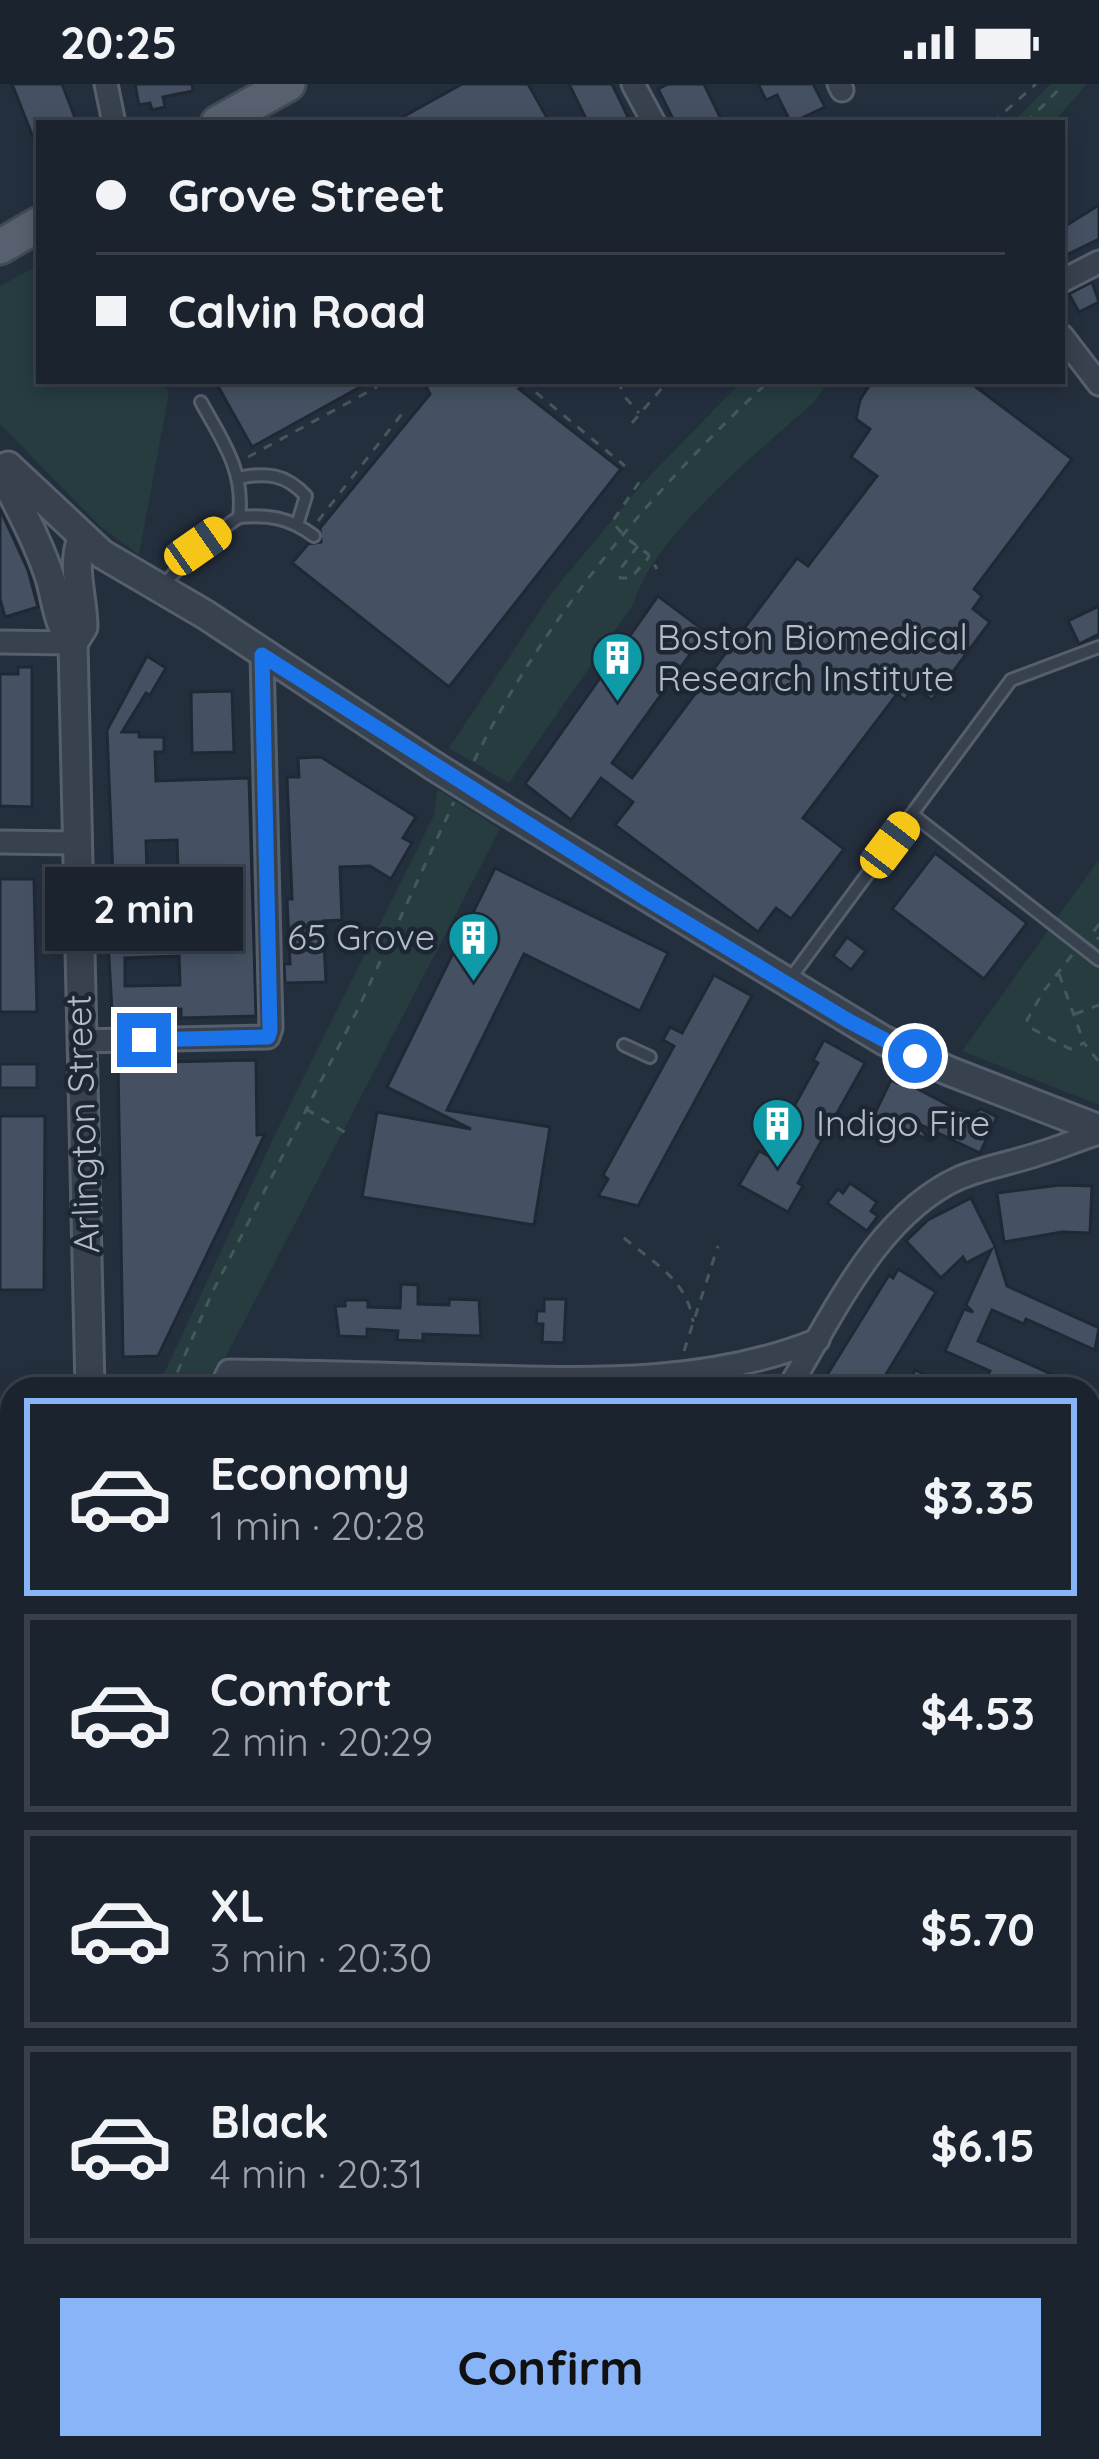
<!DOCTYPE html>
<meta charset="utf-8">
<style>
body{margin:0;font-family:Quicksand,sans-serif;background:#242b36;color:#f1f3f6;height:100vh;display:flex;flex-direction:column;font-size:45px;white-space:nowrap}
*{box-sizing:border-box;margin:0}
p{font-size:39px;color:#a0a4aa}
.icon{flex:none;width:66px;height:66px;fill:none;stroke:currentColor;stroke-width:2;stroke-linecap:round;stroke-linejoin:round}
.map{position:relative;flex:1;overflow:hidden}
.drawer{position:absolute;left:0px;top:1293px;width:1101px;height:1083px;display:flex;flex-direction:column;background:#1b232e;border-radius:36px 36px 0 0;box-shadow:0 6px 18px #0003,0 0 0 3px #39404a}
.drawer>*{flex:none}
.top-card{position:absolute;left:36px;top:36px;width:1029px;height:264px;border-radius:0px;box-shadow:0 6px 18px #0003,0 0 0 3px #39404a;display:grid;align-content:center;height:264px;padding:0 60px;background:#1b232e}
.end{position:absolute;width:54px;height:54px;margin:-27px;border:15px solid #1a73e8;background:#fff;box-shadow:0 0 0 6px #fff}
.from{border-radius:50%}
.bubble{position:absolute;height:84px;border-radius:0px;background:#1b232e;box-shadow:0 6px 18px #0003,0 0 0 3px #39404a;font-size:39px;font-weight:700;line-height:84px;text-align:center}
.car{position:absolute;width:36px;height:72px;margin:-36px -18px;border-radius:15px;box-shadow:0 0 9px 3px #0007;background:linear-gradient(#f5c518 24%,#345 0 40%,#f5c518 0 76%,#345 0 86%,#f5c518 0)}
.top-card b{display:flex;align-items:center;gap:42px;height:114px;font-size:45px}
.top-card b+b{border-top:3px solid #39404a}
.top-card i{width:30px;height:30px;background:#f1f3f6}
ul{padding:21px 0 0;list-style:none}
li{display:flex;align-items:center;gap:36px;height:198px;margin:0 24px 18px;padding:0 36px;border:6px solid #39404a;border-radius:0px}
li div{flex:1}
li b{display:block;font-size:45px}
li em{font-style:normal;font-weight:700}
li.active{border-color:#8ab4f8}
li>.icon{width:108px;height:108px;stroke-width:1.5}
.cta{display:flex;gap:24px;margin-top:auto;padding:24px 60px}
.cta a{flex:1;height:138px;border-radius:0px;background:#8ab4f8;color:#111;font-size:48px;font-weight:700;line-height:138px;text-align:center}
.status{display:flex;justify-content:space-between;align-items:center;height:84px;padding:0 60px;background:#1b232e;direction:ltr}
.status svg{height:33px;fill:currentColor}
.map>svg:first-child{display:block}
.green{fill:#263c3f}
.building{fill:#455162;stroke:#1f2835;stroke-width:3;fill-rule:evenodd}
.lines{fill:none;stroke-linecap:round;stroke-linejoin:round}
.service-casing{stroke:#565f6c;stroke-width:16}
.minor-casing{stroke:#565f6c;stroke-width:27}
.tertiary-casing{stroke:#565f6c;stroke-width:33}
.primary-casing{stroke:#414a57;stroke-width:39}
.path{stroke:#44595c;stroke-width:3;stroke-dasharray:9 9;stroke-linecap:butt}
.service{stroke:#38414e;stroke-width:10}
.minor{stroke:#38414e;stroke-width:21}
.tertiary{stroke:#38414e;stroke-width:27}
.primary{stroke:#56606e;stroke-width:33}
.tertiary-bridge-casing{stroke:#565f6c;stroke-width:33;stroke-linecap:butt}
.tertiary-bridge{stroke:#38414e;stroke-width:27}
.route{stroke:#1a73e8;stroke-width:15}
.labels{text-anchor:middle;stroke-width:9;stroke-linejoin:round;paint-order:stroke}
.poi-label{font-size:36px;fill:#b4bcc9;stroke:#1d2633;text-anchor:start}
.street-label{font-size:36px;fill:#b4bcc9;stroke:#1d2633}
</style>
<div class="status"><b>20:25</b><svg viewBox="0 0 49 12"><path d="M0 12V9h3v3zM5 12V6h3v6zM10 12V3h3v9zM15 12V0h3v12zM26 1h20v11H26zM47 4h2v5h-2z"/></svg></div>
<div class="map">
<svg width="1099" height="2375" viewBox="0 0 1099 2375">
<rect width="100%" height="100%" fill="#242f3e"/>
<g class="green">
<polygon points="1051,0 1087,0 1053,39 1012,39"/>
<polygon points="39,181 39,297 160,297 169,308 139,471 100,442 0,340 0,202"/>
<path d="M742 297H829L815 317C761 366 654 450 634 519L509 699 449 664 553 507 643 399Z"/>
<polygon points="437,705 500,745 209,1305 157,1305 274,1053 434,731"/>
<polygon points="1099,775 1099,1021 962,967"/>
<polygon points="1099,1360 1099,1533 1089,1522 1089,1374"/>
<polygon points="1099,1688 1099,2041 1089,2045 1089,1689"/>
<polygon points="569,2364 1017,2364 1024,2375 524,2375"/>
</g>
<g class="building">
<polygon points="12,0 62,0 77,39 39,39 38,66"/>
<polygon points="135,0 192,0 193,7 163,13 165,23 152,26 150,19 139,21"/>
<polygon points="462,0 528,0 550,39 392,39"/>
<polygon points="569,0 612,0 631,39 588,39"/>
<polygon points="668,0 704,0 723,39 675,39 658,5"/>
<polygon points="758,0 813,0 825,23 791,39 777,11 766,16"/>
<polygon points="1099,121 1099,155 1062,173 1062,144"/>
<polygon points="1092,198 1099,218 1079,228 1069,210"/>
<polygon points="215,297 371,297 252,363"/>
<polygon points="423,297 534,297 519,305 621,385 449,603 292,479 308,460 321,458 320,444 430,310"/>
<polygon points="872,297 968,297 1072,375 974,505 982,512 973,525 990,538 932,616 914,603 905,616 897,610 803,734 844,765 791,835 776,824 758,848 615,741 633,718 601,694 571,736 525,700 658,512 706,548 612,679 632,694 797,474 808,482 877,392 851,373 870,345 856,335 860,316"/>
<polygon points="0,425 28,486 38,523 5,533 0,515"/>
<polygon points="1099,522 1099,550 1079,560 1068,537"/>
<path d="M147 572 166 584 150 611 146 609 122 648H139V653H164V668H155L156 697 249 694 256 932 181 934V925L112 927 108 857 112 856 111 818H114L107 646ZM177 756 179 816 148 817 146 757ZM179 872 180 901 125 902V874Z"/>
<polygon points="18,583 32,583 32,723 0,722 0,590 18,590"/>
<polygon points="232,607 234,668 192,669 191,608"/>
<polygon points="321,673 416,733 403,754 412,759 391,795 370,782 340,783 342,836 323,837 326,898 285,899 284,880 290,880 287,815 292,815 287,693 299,693 298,674"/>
<polygon points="935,769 1027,839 984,895 892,825"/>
<polygon points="495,784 668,869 640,927 524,870 447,1026 550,1043 534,1141 362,1113 377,1028 471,1045 387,1003"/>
<polygon points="0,795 34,795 37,928 0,928"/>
<polygon points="847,853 866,867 851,886 833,872"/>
<polygon points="714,891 752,912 638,1122 598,1112 608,1095 603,1091 674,962 663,956 670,943 682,949"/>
<polygon points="824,956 865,979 798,1099 803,1102 788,1128 739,1101 759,1067 767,1071 818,979 813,976"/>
<polygon points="256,976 257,1051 265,1050 158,1272 123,1273 118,979"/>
<rect x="0" y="980" width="37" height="24"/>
<polygon points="899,995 956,1025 972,1030 981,1025 997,1033 980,1069 917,1039 929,1056 874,1031 891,996 897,999"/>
<polygon points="0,1032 45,1032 44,1206 0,1206"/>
<polygon points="850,1099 877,1118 871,1127 878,1132 867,1147 827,1119 838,1105 843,1109"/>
<polygon points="1060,1101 1092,1102 1090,1149 1062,1148 1004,1158 997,1109"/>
<polygon points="971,1114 994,1160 1007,1202 1099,1244 1095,1266 1026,1235 1024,1240 992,1226 978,1257 1084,1305 982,1305 990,1287 945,1267 964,1225 973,1228 966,1221 991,1166 966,1179 963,1173 941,1194 906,1157 928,1136"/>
<polygon points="898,1185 936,1208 877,1305 850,1305 827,1291 889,1191 893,1194"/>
<polygon points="401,1200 418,1201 418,1220 449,1221 449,1215 479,1216 481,1252 423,1250 423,1257 397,1256 398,1247 367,1245 367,1253 339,1252 335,1222 345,1222 345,1216 368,1216 368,1223 400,1224"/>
<polygon points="544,1215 566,1215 564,1259 542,1258 543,1240 536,1240 537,1227 544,1227"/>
<polygon points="915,1286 957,1305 906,1305"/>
</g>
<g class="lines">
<defs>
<g id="service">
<path d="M238 394C266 388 286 390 306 412L297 441"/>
<path d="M239 433C268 430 290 434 314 452"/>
<path d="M161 504 198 462 239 433C245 387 222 356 201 318"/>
<polyline points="913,731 1099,876"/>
<polyline points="787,899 1011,596 1099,563"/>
<polyline points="624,961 650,973"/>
</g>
<g id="minor">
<polyline points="106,0 114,39"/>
<polyline points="633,0 654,39"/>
<polyline points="839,0 842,6"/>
<polyline points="1062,197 1099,178"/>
<polyline points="1062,252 1099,300"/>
<polyline points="0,558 73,559"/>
<polyline points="0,758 75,759"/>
<polyline points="80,957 268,953 271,944 262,571"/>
<path d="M220 1305 229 1287C314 1288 400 1291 485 1293 599 1296 711 1299 818 1256"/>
<path d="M788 1305C833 1232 877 1131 959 1094 985 1083 1012 1079 1038 1070 1059 1064 1079 1055 1099 1049"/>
<polyline points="1089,1347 1099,1337"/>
<polyline points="0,1997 12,2005"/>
<path d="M12 2019C0 2076 7 2167 12 2229"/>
<polyline points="23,2364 24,2375"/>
</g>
<g id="tertiary">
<polyline points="8,382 102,470 206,531 434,682"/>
<path d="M0 387C19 421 38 457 50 494 57 518 57 539 73 559L90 1305"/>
<path d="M73 559 83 543C83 513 71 485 82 454"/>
<polyline points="503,725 883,956 949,987 1099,1045"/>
<polyline points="0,1479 12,1479"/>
<polyline points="298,2364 301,2375"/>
</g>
<g id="primary">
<polyline points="218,39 288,0"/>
<polyline points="0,163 39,140"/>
</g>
</defs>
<use href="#service" class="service-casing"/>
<use href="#minor" class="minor-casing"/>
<use href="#tertiary" class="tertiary-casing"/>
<use href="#primary" class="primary-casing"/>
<g class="path">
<polyline points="992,39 1036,0"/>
<polyline points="1026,39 1064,0"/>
<polyline points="522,297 625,382"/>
<polyline points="618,297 625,313 639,329"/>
<polyline points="632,339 668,297"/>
<polyline points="248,373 377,303"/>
<polyline points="318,437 405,326"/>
<polyline points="622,449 612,438 642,394"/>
<polyline points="629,456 648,470 657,485"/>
<polyline points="638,462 621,484 620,494 631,494 649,473"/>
<path d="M474 677C544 534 653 405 769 297"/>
<polyline points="1099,840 1092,850 1099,855"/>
<polyline points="1072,871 1043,908 1027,936 1029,943 1070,965 1084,959 1099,978"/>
<polyline points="1059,890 1084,959"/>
<polyline points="1075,930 1099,921"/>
<polyline points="306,1025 351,1052"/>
<path d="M624 1154C654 1179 688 1197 693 1238"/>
<polyline points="684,1267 718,1162"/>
<polyline points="170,1305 212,1209 359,923 454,718"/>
<polyline points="1097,1483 1099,1486"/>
<polyline points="0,1651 12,1628"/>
<polyline points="1089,1807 1099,1807"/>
</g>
<use href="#service" class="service"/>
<use href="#minor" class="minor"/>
<use href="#tertiary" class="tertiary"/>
<use href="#primary" class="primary"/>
<defs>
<polyline id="tertiary-bridge" points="434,682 503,725"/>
</defs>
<use href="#tertiary-bridge" class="tertiary-bridge-casing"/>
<use href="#tertiary-bridge" class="tertiary-bridge"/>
</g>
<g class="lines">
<polyline class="route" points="144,956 268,953 270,947 262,571 645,814 847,936 915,972"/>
</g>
<defs>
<symbol id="building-pin" viewBox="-11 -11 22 30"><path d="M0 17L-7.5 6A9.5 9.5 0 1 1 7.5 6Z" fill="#0f9aa8" stroke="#1d2633"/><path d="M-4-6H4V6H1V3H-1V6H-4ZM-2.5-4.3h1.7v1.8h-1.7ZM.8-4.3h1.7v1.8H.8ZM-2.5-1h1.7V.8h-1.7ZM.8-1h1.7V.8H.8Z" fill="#fff"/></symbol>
</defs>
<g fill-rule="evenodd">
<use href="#building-pin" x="588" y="544" width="59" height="81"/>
<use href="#building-pin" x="444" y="824" width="59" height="81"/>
<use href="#building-pin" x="748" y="1010" width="59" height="81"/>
</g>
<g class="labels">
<g class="poi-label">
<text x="657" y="566">Boston Biomedical<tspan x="657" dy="41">Research Institute</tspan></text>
<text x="435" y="866" text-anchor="end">65 Grove</text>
<text x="816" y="1052">Indigo Fire</text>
</g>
<g class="street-label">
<text transform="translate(82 1040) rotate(-92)" y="13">Arlington Street</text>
</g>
</g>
</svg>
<i class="end from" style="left:915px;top:972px"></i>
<i class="end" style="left:144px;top:956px"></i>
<div class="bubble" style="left:45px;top:783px;width:198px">2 min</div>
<i class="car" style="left:198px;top:462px;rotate:55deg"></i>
<i class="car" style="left:890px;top:761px;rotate:37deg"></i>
<div class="top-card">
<b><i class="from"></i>Grove Street</b>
<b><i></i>Calvin Road</b>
</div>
<section class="drawer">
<ul>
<li class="active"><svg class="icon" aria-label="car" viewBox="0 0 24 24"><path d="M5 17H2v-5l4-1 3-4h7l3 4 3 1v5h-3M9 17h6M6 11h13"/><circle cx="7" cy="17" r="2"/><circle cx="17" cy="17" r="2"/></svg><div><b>Economy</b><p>1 min · 20:28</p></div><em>$3.35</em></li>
<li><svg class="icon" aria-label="car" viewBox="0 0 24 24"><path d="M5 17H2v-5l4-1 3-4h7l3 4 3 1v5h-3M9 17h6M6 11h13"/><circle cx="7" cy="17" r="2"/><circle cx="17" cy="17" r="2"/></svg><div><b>Comfort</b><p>2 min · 20:29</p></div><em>$4.53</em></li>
<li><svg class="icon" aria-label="car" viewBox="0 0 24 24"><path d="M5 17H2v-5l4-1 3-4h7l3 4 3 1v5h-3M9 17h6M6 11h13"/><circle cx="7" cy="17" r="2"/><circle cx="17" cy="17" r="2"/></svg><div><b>XL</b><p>3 min · 20:30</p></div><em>$5.70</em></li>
<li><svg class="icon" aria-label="car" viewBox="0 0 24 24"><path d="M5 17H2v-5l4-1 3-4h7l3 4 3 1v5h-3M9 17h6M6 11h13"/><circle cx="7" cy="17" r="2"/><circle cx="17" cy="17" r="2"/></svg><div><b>Black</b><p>4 min · 20:31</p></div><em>$6.15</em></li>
</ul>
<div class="cta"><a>Confirm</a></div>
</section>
</div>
